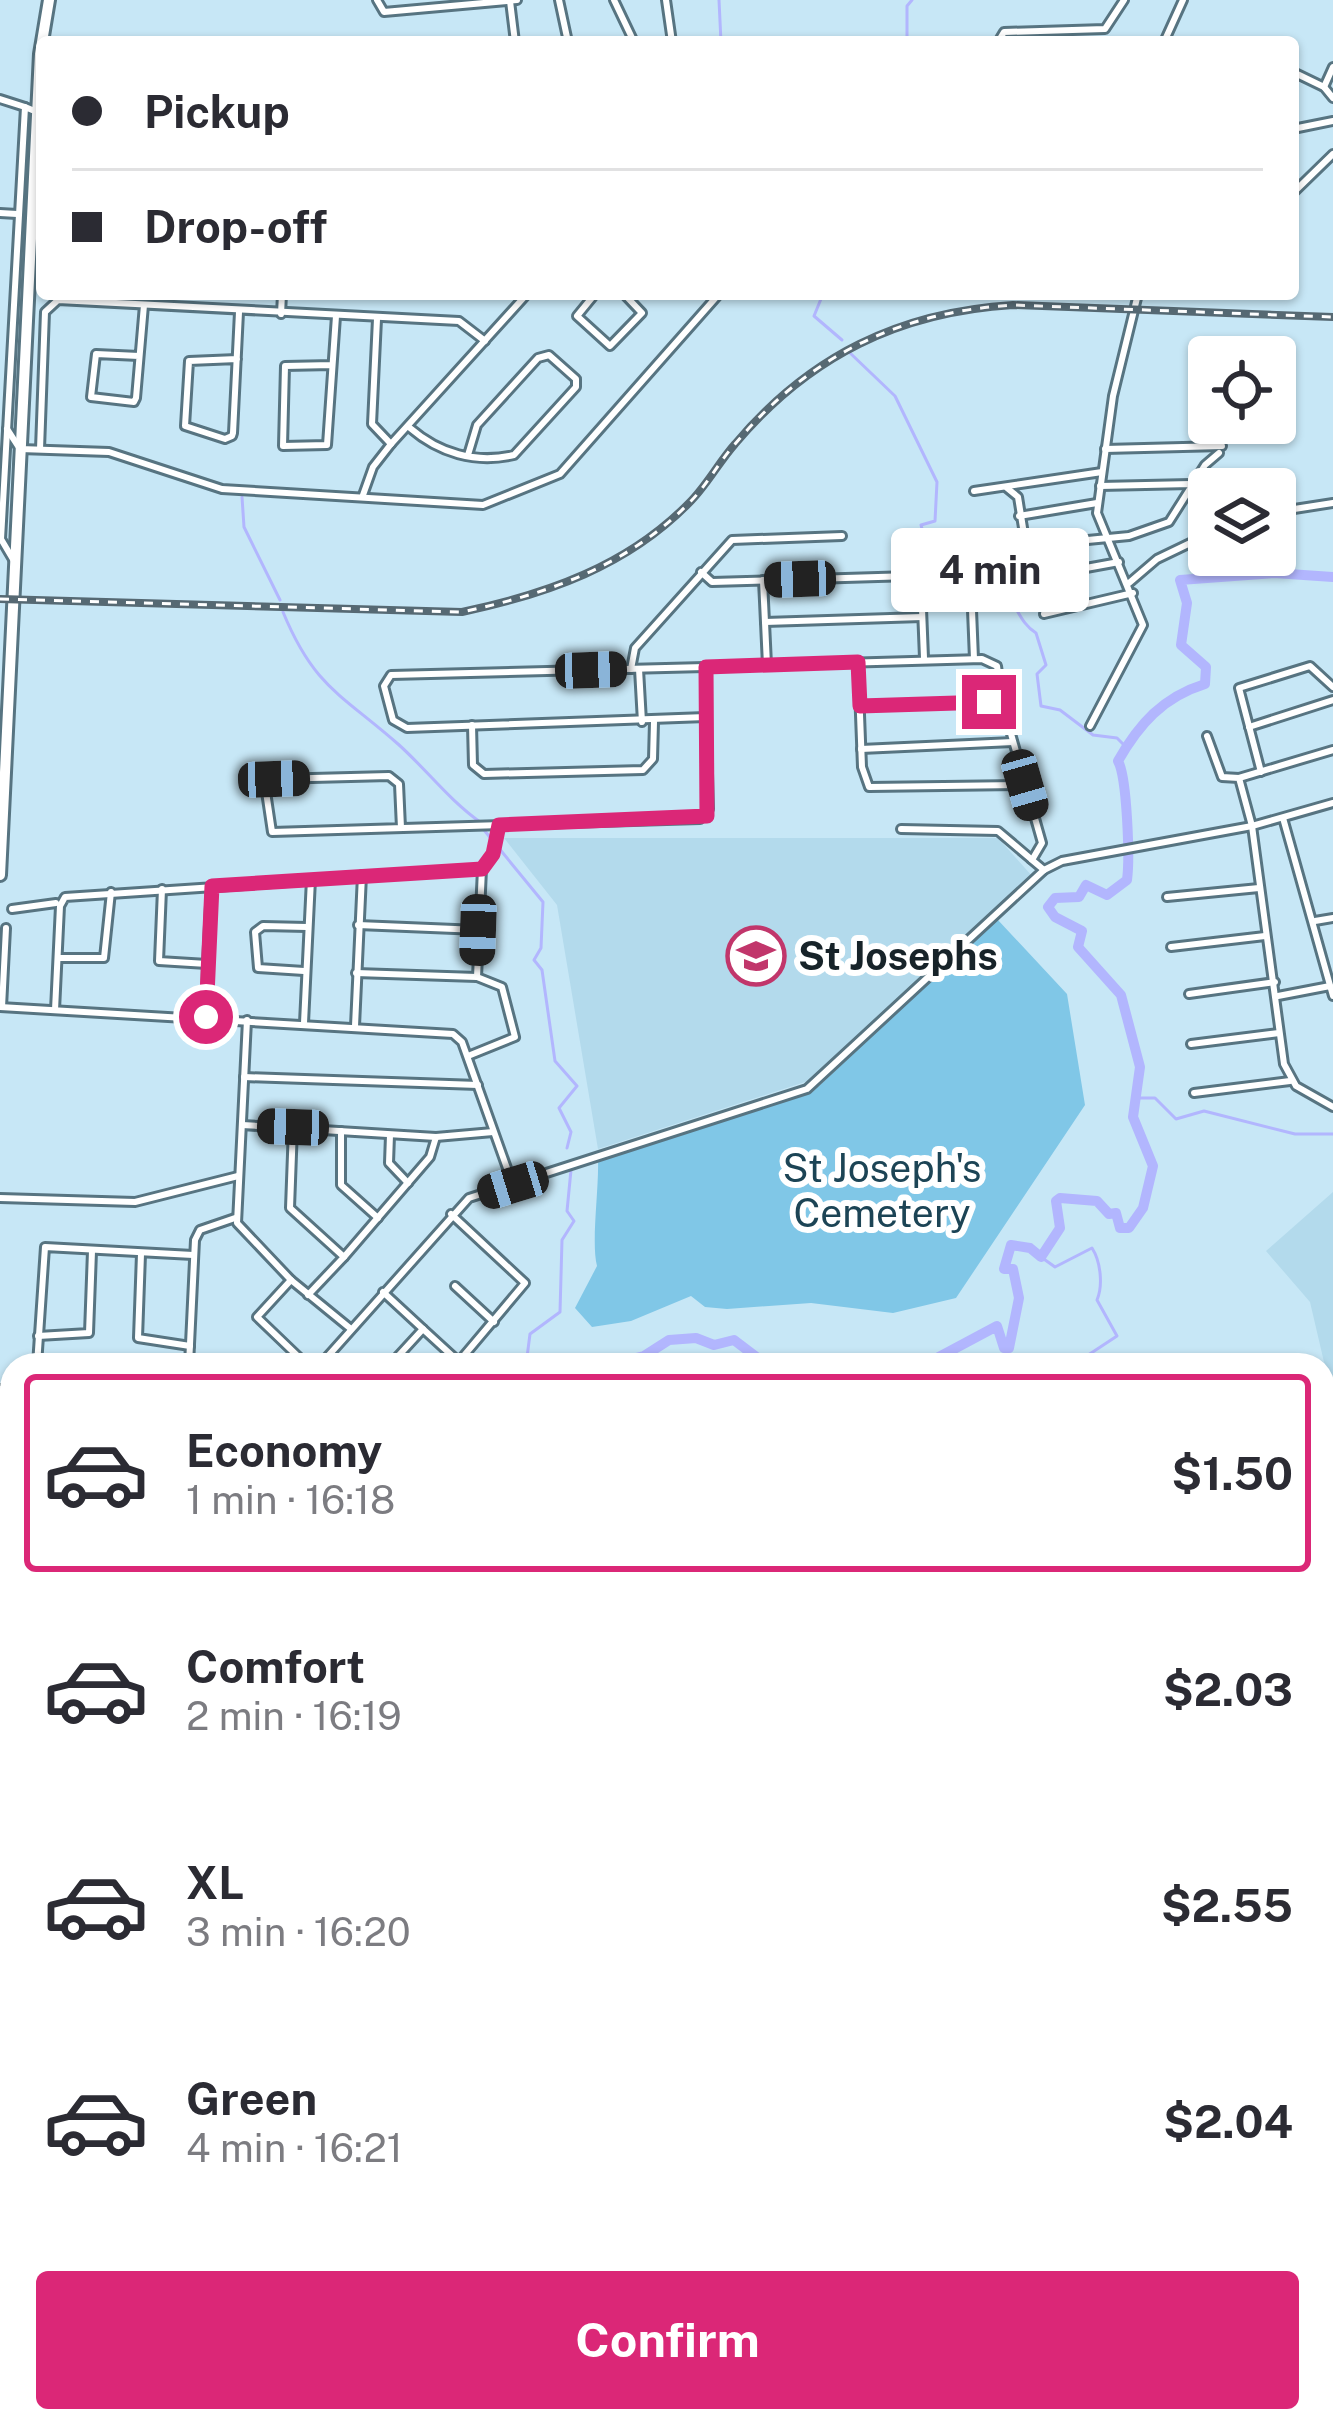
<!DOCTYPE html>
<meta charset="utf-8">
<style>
body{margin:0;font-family:"Public Sans",sans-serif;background:#f7f7f7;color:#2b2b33;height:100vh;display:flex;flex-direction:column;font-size:45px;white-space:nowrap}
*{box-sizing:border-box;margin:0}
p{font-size:39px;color:#7c7c81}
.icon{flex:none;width:66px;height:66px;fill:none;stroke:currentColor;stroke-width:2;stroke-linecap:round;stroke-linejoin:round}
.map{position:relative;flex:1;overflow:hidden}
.panel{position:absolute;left:0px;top:1353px;width:1335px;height:1080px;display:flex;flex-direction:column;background:#fff;border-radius:36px 36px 0 0;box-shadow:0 3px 9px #0004}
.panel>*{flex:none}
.banner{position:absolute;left:36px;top:36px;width:1263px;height:264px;border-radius:12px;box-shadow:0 3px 9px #0004;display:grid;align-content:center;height:264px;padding:0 36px;background:#fff}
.tools{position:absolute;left:1188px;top:336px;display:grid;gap:24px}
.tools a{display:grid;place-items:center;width:108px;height:108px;border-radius:12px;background:#fff;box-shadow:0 3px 9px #0004;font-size:60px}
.end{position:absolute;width:54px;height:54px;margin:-27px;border:15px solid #db2777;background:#fff;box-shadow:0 0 0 6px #fff}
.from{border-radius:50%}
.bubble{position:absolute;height:84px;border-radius:12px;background:#fff;box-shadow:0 3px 9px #0004;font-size:39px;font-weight:700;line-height:84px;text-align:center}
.car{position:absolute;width:36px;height:72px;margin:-36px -18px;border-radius:15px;box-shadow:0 0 9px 3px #0007;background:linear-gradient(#222 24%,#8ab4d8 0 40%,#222 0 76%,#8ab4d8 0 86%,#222 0)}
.banner b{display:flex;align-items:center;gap:42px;height:114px;font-size:45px}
.banner b+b{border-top:3px solid #e1e1e2}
.banner i{width:30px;height:30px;background:#2b2b33}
ul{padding:21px 0 0;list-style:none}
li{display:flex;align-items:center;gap:36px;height:198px;margin:0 24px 18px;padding:0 12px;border:6px solid transparent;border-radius:12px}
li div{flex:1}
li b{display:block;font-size:45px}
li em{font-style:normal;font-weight:700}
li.on{border-color:#db2777}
li>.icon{width:108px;height:108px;stroke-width:1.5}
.button{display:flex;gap:24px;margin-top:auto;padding:24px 36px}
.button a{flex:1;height:138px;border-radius:12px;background:#db2777;color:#fff;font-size:48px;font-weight:700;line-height:138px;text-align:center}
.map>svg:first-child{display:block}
.built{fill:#b3daec}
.green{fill:#80c7e7}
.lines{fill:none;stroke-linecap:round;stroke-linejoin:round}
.stream{stroke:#b2b6fe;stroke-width:3}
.river{stroke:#b2b6fe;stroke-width:10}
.street-casing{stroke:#577481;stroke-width:12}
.secondary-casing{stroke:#577481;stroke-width:16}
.street{stroke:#fff;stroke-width:6}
.secondary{stroke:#fff;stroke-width:10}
.rail-casing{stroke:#566973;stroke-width:8}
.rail{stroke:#fff;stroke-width:3;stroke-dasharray:9;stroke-linecap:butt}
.route{stroke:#db2777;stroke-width:15}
.labels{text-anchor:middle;stroke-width:12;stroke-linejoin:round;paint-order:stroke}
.poi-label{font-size:39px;font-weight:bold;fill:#172329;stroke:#fff;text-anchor:start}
.park-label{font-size:39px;fill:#1c4455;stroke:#fff}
</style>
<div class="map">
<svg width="1333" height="2433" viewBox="0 0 1333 2433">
<rect width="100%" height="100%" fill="#c7e7f6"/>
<g class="built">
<polygon points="504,838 998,838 1032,876 808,1081 598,1149 557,905"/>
<polygon points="1333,1192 1333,1391 1331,1392 1310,1302 1266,1251"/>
<polygon points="1333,1745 1333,1890 1323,1893 1323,1748"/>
<polygon points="1323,2024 1333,2028 1333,2433 1223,2433 1192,2421 1323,2421"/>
</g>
<path class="green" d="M997 919 1067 994 1085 1105 956 1298 893 1313 811 1303 727 1309 705 1307 691 1296 631 1321 592 1327 575 1308 597 1266C591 1243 599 1190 598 1160L819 1086Z"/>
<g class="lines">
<g class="stream">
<polyline points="719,0 721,42"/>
<polyline points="907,42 907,6 912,0"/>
<polyline points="823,294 814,316 842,340"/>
<path d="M849 352 895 396 937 482 935 521 921 525C930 573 974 565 1006 595 1018 607 1020 623 1036 633L1046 665 1037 674 1041 706 1060 710 1093 735 1117 738 1126 747"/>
<polyline points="242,497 244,527 280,600"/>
<path d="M283 612C314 687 341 694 398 744 426 769 449 800 480 822"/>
<polyline points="484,830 543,902 541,948 534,960 542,970 555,1061 577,1086 559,1108 571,1132 567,1148"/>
<polyline points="1138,1098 1155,1098 1176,1119 1204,1111 1295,1134 1333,1134"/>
<path d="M1041 1257 1055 1267 1092 1248C1101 1262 1103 1286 1097 1300L1117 1336 1073 1365"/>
<polyline points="929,1359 936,1365"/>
<polyline points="526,1365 530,1334 560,1312 562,1240 574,1221 567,1211 571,1170"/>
<polyline points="1323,1686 1333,1689"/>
<polyline points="1323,1936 1333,1942"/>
</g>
<g class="river">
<polyline points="607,1365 644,1356 669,1340 696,1338 714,1345 734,1340 767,1365"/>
<path d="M924 1365 997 1326 1004 1348H1009L1019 1298 1013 1269H1004L1011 1245 1030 1248 1041 1257 1060 1228 1056 1201 1060 1198 1097 1201 1109 1214 1116 1213 1120 1228H1129L1143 1208 1153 1166 1133 1117 1140 1067 1121 995 1078 947 1082 931 1055 917 1048 907 1055 898 1079 897 1086 885 1107 895 1127 880C1130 858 1127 777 1118 761 1139 724 1163 697 1205 684L1206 667 1181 645 1187 603 1180 580 1274 573 1333 577"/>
<polyline points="0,1751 12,1743"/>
</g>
<defs>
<g id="street">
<polyline points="377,0 384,12 517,0"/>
<polyline points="559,0 568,42"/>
<polyline points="614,0 634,42"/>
<polyline points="666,0 672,42"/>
<polyline points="510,1 515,42"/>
<polyline points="998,42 1004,32 1105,29 1124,0"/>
<polyline points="1164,42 1183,0"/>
<polyline points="1293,72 1324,87 1333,98"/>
<polyline points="1324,87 1333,67"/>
<polyline points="0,99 25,107"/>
<polyline points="1293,129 1333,121"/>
<polyline points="1293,193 1333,154"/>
<polyline points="0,213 17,214"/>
<polyline points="595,294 577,316 610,346 642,313 624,294"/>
<polyline points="281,314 282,294"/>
<polyline points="377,319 372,424 391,444"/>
<polyline points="139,356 96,354 91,397 134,402 136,398 144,305"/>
<polyline points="237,359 189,361 185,426 225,439 232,436 233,433 239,312"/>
<polyline points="332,365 285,366 283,446 327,445 336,316"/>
<path d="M410 428C439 453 475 464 514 455L576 387V379L549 355 538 358 477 425 468 455"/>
<polyline points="7,429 20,449 109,452 222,489 483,505 560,474 719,294"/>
<polyline points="40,449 45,312 58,300 459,321 485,341"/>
<polyline points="1105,449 1222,446"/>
<polyline points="1100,486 1191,484 1228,488"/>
<polyline points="1007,488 1018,497 1024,534 1036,545 1129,536 1169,522 1205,465 1219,453"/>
<polyline points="974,491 1102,472"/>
<polyline points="363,495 373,467 391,444 527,294"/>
<polyline points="1275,512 1333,503"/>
<polyline points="1019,516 1097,503"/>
<polyline points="983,553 1023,547 1026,539"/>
<polyline points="14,561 1,539 25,107 37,112"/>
<polyline points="701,572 712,582 911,576 921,584 924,658"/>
<polyline points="763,580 767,665"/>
<polyline points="1020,580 1119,562"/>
<polyline points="1129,583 1157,559 1209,534"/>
<polyline points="972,610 974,659"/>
<polyline points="1044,614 1133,593"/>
<polyline points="765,622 922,617"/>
<polyline points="858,662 862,767 869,787 1025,785"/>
<polyline points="705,667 391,675 384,686 393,720 407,728 706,717"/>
<polyline points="631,669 635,648 732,540 842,536"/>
<polyline points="639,669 642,722"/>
<polyline points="860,706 1000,702"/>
<polyline points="472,725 473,765 484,774 643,770 653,759 654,722"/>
<polyline points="1090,726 1143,625 1097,513 1113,396 1138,294"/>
<polyline points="1249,727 1333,700"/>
<polyline points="1207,736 1222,777 1239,778 1252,826 1284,1064 1296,1086 1333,1107"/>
<polyline points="861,749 1013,742"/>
<polyline points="1261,772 1239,688 1310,666 1333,687"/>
<polyline points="1239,778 1333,750"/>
<polyline points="1283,818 1333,996"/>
<polyline points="401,828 399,784 389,776 274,779 265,785 272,832 700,819 709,809 705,667 982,659 997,666 1002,702 1042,843 1032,860 1044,870"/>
<polyline points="901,829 998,831 1031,859"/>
<polyline points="162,889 159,961 207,964 211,886"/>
<polyline points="1167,897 1259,888"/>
<polyline points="12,909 56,903"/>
<polyline points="1315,921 1333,918"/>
<polyline points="358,925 479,930"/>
<polyline points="1171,947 1265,936"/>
<polyline points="58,958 104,958 111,892"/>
<polyline points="304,971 258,968 255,932 263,926 307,927"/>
<polyline points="356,973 477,977 502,987 515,1037 468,1056"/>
<polyline points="477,977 482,869 493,854 499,825"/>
<polyline points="1189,994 1275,982"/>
<polyline points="1278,996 1330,986"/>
<polyline points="0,1007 453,1034 462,1042 513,1185"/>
<polyline points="2,1007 6,928"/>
<polyline points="55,1010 60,906 65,897 482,869"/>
<polyline points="206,1017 207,964"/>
<polyline points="247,1020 237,1223 291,1280 351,1329"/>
<polyline points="304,1023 311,879"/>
<polyline points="355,1026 362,875"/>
<polyline points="1191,1044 1279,1033"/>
<polyline points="244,1077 478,1085"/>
<polyline points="1194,1093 1290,1081"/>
<polyline points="242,1125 436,1137 493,1132"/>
<polyline points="293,1127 290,1208 344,1257 430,1157 436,1137"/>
<polyline points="341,1131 341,1185 378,1218"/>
<polyline points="390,1135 389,1163 408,1183"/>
<polyline points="0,1198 135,1202 238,1176"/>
<polyline points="451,1214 525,1283 456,1365"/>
<polyline points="141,1254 138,1338 190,1346"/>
<polyline points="291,1280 257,1317 307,1365"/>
<polyline points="455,1286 494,1322"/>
<polyline points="383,1292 423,1329 390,1365"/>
<polyline points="308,1295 344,1257"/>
<polyline points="423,1329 459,1362"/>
<polyline points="38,1336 89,1333 92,1251"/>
<polyline points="37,1365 45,1247 193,1255"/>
<polyline points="189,1365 195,1240 200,1230 235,1218"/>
<polyline points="320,1365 469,1198 807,1089 1044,870 1062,861 1252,826 1333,803"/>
<polyline points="0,1389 12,1390"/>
<polyline points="1323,1424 1333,1455"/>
<polyline points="0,1526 12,1554"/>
<polyline points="1323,2021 1333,2024"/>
</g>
<g id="secondary">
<polyline points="0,875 40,54 49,0"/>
<polyline points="0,1561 12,1582"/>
<polyline points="0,2332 12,2333"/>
<polyline points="1055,2421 1176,2433"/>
</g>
</defs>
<use href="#street" class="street-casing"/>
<use href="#secondary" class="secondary-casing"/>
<use href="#street" class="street"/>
<use href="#secondary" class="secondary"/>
<defs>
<path id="rail" d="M0 599 462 612C547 594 628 566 690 502 707 485 719 462 735 444 809 356 899 312 1013 305L1333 317"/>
</defs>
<use href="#rail" class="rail-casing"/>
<use href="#rail" class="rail"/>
</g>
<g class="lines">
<polyline class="route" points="206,1017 212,886 482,869 493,854 499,825 707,816 706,667 858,662 860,706 989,702"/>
</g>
<defs>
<symbol id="university-ring" viewBox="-11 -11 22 22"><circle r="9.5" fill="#fff" stroke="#c1366b" stroke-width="1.5"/><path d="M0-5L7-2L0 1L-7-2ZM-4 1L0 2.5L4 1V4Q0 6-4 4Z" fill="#c1366b"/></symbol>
</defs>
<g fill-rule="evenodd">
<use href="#university-ring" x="723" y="923" width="66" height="66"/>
</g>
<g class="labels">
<g class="poi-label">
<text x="798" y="970">St Josephs</text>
</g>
<g class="park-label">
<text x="882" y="1182">St Joseph's<tspan x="882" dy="45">Cemetery</tspan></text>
</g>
</g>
</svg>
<div class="tools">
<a><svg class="icon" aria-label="locate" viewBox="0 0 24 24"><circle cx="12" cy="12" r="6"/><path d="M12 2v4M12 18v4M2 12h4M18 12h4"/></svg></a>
<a><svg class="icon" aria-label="layers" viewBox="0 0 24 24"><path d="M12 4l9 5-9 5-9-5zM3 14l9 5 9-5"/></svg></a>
</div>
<i class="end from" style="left:206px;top:1017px"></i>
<i class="end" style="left:989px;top:702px"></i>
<div class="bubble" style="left:891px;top:528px;width:198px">4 min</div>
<i class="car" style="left:800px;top:579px;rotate:268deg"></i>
<i class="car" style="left:591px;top:670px;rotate:88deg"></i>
<i class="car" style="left:274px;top:779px;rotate:88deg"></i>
<i class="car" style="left:1025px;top:785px;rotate:164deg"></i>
<i class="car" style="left:478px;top:930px;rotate:182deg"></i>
<i class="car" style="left:293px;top:1127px;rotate:272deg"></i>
<i class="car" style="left:513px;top:1185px;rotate:253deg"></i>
<div class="banner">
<b><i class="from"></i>Pickup</b>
<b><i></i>Drop-off</b>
</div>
<section class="panel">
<ul>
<li class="on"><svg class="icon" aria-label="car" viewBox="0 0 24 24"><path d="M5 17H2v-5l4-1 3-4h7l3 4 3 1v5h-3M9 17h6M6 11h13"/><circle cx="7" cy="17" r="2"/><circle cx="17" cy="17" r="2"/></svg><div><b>Economy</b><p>1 min · 16:18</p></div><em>$1.50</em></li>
<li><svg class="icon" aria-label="car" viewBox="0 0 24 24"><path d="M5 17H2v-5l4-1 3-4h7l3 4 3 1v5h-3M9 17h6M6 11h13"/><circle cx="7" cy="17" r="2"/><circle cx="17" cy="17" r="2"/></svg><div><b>Comfort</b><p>2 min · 16:19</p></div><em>$2.03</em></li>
<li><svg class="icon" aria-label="car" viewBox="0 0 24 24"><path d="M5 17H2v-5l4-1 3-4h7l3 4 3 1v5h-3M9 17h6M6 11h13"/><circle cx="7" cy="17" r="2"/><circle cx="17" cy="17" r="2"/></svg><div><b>XL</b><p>3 min · 16:20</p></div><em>$2.55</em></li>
<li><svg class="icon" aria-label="car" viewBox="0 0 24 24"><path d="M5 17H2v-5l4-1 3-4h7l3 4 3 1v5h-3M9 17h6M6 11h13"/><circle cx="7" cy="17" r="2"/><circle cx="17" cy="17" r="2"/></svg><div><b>Green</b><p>4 min · 16:21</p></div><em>$2.04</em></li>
</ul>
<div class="button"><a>Confirm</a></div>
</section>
</div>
